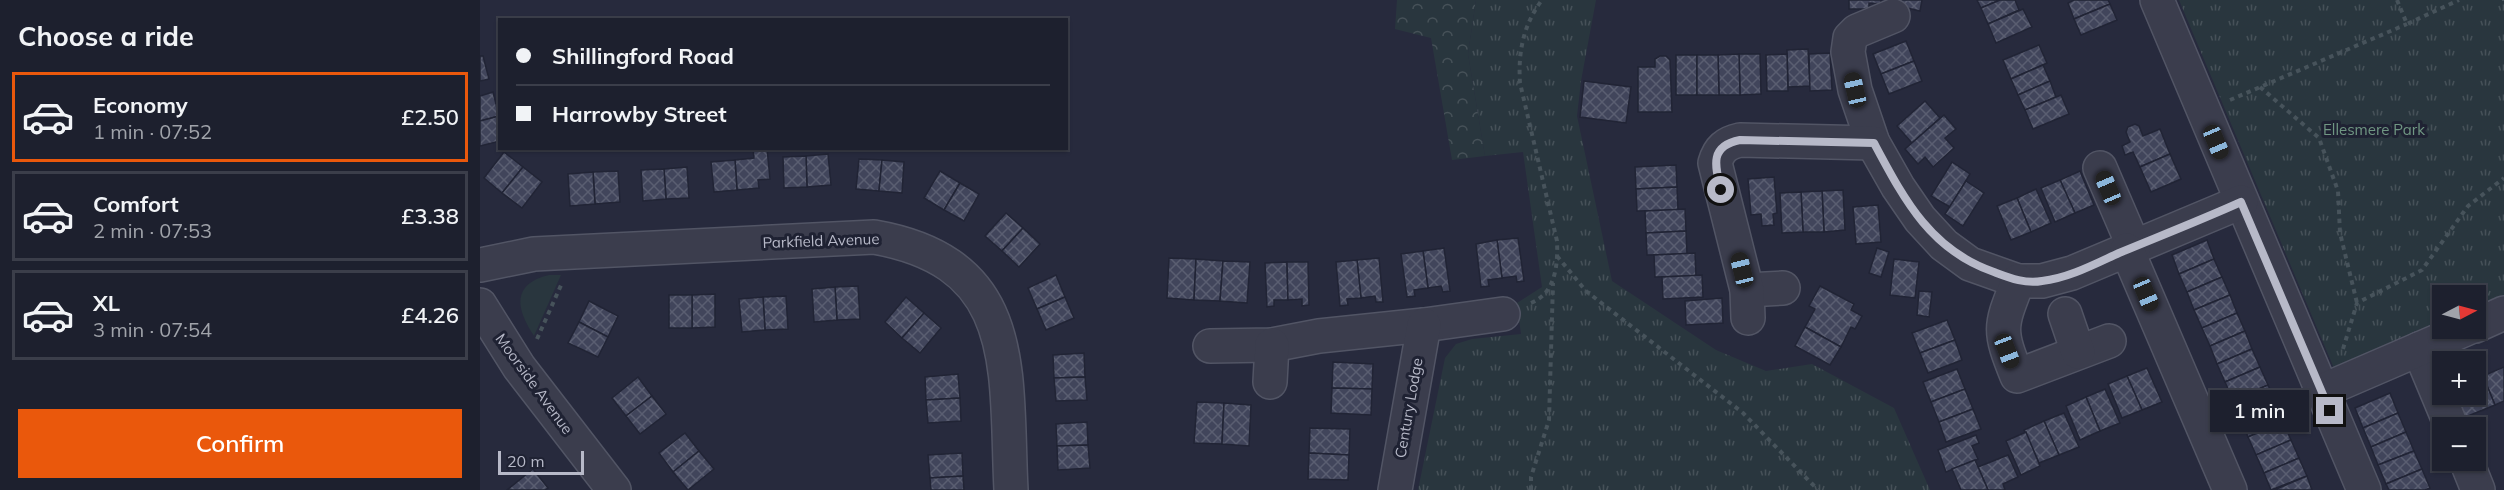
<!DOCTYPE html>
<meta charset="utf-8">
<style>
body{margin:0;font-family:Mulish,sans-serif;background:#252836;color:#f1f3f6;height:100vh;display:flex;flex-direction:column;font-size:22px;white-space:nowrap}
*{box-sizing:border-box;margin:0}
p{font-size:20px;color:#a0a3aa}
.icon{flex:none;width:33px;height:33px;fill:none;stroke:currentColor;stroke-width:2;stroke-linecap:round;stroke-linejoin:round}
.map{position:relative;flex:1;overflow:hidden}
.side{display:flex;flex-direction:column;background:#1d202e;width:480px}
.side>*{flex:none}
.guide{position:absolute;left:18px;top:18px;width:570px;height:132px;border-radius:0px;box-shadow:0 2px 4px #0004,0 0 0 2px #3b3e4a;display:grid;align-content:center;height:132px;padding:0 18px;background:#1d202e}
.needle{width:39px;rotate:84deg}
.fabs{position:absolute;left:1952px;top:285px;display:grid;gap:12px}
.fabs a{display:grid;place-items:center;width:54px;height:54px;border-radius:0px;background:#1d202e;box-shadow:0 2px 4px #0004,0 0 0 2px #3b3e4a;font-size:30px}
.scale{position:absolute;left:18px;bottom:15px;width:86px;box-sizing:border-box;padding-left:6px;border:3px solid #b7b9c8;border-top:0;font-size:16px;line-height:21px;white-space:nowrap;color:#b7b9c8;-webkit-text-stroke:4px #1f2233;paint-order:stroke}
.end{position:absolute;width:27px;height:27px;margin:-14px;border:8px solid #b7b9c8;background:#111;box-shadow:0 0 0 3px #111}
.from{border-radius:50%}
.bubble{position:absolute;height:42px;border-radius:0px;background:#1d202e;box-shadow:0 2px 4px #0004,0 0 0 2px #3b3e4a;font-size:20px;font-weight:600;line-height:42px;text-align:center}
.car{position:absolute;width:18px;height:36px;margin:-18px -9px;border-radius:8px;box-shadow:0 0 4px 2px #0007;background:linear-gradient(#222 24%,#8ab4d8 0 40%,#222 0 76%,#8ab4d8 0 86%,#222 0)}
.guide b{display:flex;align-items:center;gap:21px;height:57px;font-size:22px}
.guide b+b{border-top:2px solid #3b3e4a}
.guide i{width:15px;height:15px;background:#f1f3f6}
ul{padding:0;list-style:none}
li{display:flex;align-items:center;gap:18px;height:90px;margin:0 12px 9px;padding:0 6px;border:3px solid #3b3e4a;border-radius:0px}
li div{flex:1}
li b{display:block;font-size:22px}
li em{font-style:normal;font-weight:600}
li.current{border-color:#ea580c}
li>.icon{width:54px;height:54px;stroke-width:1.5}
h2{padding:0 18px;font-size:27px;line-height:72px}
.cta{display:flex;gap:12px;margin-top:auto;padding:12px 18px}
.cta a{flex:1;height:69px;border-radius:0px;background:#ea580c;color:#fff;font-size:24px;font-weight:600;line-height:69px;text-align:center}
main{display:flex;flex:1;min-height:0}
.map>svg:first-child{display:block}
.green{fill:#29363e}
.forest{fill:url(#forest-crowns)}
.park{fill:url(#park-tufts)}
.building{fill:url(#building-cross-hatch);stroke:#212435;stroke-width:1.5}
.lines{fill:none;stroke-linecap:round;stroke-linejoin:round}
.minor-casing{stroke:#525565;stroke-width:36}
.path{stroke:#47535b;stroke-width:4;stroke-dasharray:4.5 4.5;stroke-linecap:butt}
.minor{stroke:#3b3d4d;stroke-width:33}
.route{stroke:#b7b9c8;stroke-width:8}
.labels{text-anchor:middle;stroke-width:6;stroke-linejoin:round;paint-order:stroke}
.park-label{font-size:15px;fill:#709783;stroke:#1f2233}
.street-label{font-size:15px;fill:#b7b9c8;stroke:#1f2233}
</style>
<main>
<section class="side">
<h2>Choose a ride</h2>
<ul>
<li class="current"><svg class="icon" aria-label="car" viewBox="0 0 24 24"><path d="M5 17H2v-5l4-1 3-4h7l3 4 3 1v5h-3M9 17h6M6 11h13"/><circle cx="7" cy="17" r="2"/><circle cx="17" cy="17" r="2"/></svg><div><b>Economy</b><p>1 min · 07:52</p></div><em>£2.50</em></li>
<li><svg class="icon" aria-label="car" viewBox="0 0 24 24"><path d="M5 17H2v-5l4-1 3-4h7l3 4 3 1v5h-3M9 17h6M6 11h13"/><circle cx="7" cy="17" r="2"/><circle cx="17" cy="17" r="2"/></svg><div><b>Comfort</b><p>2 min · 07:53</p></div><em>£3.38</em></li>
<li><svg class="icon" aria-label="car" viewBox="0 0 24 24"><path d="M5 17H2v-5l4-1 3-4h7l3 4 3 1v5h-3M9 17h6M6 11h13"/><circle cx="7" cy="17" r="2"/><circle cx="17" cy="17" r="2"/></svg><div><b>XL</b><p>3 min · 07:54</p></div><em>£4.26</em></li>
</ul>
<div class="cta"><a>Confirm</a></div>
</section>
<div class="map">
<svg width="2024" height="490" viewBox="0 0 2024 490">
<defs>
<pattern id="forest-crowns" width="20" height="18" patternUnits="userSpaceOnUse" patternTransform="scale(1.5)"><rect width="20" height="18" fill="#29363e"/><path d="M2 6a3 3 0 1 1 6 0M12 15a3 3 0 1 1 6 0" fill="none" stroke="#465158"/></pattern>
<pattern id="park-tufts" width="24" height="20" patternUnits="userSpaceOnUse" patternTransform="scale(1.5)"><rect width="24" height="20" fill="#29363e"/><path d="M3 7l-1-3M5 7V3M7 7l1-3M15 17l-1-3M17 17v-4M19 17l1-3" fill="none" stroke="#465158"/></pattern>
<pattern id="building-cross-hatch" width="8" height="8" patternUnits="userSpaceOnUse" patternTransform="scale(1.5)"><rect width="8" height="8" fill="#41455b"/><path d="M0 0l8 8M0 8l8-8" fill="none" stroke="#5a5e71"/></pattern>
</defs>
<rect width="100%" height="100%" fill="#272a3d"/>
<path class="green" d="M69 275H81L54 336C36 309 31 284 69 275Z"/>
<polygon class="forest" points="917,0 996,0 988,54 1005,156 972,160 951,38 915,29"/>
<g class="park">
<polygon points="996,0 1116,0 1101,81 1097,116 1132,281 1236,350 1286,371 1332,364 1414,408 1450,490 938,490 965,358 976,344 992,339 1041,334 1037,303 1062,287 1043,152 1005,156 988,54"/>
<polygon points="1699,0 2024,0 2024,297 1995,310 1995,296 1962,296 1962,325 1856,373"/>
</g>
<g class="building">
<polygon points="1369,0 1401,0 1401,4 1389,3 1389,9 1369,9"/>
<polygon points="1407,0 1442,0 1440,11 1406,3"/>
<polygon points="1497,0 1520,0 1501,8"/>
<polygon points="1520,0 1535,0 1539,10 1508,24 1501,8"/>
<polygon points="1594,0 1628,0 1630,4 1594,19 1588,3"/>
<polygon points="1630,4 1637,20 1601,35 1594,19"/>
<polygon points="1543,9 1552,27 1516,43 1508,24"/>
<polygon points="1426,41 1434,61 1401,74 1393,54"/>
<polygon points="1559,45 1567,63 1531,79 1523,60"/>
<polygon points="1328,49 1330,86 1308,87 1307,50"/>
<polygon points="1350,53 1352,90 1330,91 1329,54"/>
<polygon points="1259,54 1280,54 1281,94 1260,95"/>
<polygon points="1259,54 1260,95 1239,95 1238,55"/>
<polygon points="1307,54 1308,91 1287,91 1286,55"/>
<rect x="1196" y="55" width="21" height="40"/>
<polygon points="1217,55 1238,55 1239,95 1217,95"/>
<polygon points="0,56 3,56 9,79 0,81"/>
<polygon points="1180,56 1186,56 1190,60 1192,112 1158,112 1158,67 1175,67 1175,59"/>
<polygon points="1434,61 1442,81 1409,94 1401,74"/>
<polygon points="1563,65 1570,81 1538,95 1531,79"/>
<polygon points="1104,81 1151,87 1146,123 1100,117"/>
<polygon points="1570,81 1576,97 1545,110 1538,95"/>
<polygon points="13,92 19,116 0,121 0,96"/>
<polygon points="1581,95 1589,114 1553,129 1545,110"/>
<polygon points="1445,101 1460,118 1432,143 1417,126"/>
<polygon points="1464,115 1476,129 1465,138 1474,148 1453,167 1445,157 1438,164 1425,149"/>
<polygon points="19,116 20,141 0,146 0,121"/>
<polygon points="1655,124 1659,126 1663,136 1680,129 1690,154 1660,167 1653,152 1645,155 1642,146 1650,142 1646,132 1648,127"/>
<polygon points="273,148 287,148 290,179 278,180 279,188 257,190 255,160 274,158"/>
<polygon points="24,152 43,167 22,193 4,178"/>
<polygon points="348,154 351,185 327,187 326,156"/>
<polygon points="1690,154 1701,179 1671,192 1660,167"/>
<polygon points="326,156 327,187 304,188 303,157"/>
<polygon points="379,159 402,160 399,191 376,189"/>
<polygon points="255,160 257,190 234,192 231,162"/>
<polygon points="402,160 424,162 422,193 399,191"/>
<polygon points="1472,162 1490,174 1470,207 1451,196"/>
<polygon points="1196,165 1197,187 1156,189 1155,167"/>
<polygon points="43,167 62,182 42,208 22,193"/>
<polygon points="207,167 209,198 186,199 184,169"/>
<polygon points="184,169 186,199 163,201 161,170"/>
<polygon points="138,171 140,202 115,204 113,172"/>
<polygon points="460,171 480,183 464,210 444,198"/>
<polygon points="1600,171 1614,205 1595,213 1580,180"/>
<polygon points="113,172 115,204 90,206 88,174"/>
<polygon points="1294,177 1297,213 1293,214 1294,225 1282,226 1281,214 1271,215 1268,179"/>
<polygon points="1580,180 1595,213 1575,222 1561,188"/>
<polygon points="1486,181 1504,193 1483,226 1465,214"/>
<polygon points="480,183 499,194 484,221 464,210"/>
<polygon points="1197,187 1198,210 1157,211 1156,189"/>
<polygon points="1556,189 1571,223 1551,232 1537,198"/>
<polygon points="1363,190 1365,230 1344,232 1342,191"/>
<polygon points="1342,191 1344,232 1323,232 1321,192"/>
<polygon points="1321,192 1323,232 1302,233 1300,193"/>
<polygon points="1537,198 1551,232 1531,240 1517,206"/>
<polygon points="1398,205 1401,242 1376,244 1373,207"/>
<polygon points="1205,209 1206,231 1166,233 1165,211"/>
<polygon points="526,213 543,228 522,251 505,236"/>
<polygon points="543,228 560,244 539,267 522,251"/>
<polygon points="1206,231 1207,254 1167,255 1166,233"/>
<polygon points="1038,238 1044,281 1037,282 1036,276 1022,278 1017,240"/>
<polygon points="1017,240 1022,278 1008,280 1009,286 1001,287 996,244"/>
<polygon points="1727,240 1734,259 1699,274 1692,255"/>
<polygon points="964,248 970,291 963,292 961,286 948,288 943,251"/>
<polygon points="1397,248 1409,252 1401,277 1389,273"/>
<polygon points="943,251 948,288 934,290 935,296 927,297 921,254"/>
<polygon points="1215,253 1216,276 1175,277 1174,255"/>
<polygon points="689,258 716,259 714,300 687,298"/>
<polygon points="899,258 903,302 896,302 895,296 881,298 877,260"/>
<polygon points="716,259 743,261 740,301 714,300"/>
<polygon points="1414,259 1439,262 1435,298 1410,295"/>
<polygon points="1734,259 1742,277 1707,292 1699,274"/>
<polygon points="877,260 881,298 867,299 868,305 860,306 856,262"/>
<polygon points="743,261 770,262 767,303 740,301"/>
<polygon points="807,262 808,300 794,300 794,306 787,307 785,263"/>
<polygon points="807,262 828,262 829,305 822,306 822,299 808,300"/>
<polygon points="576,275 585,297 557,309 548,288"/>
<polygon points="1222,275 1223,297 1183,299 1182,277"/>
<polygon points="1742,277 1750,295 1714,310 1707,292"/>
<polygon points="378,286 380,319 357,320 355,287"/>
<polygon points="1340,286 1374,304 1371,310 1382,316 1375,329 1371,327 1361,347 1325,327 1335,309 1329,306"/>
<polygon points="355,287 357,320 334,322 332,289"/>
<polygon points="1439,291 1452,292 1449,317 1437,315"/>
<polygon points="235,294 235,327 212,328 212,295"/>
<rect x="189" y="295" width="23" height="33"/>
<polygon points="1750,295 1757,313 1722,328 1714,310"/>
<polygon points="306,296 308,329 285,330 283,297"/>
<polygon points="283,297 285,330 262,332 259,299"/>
<polygon points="426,297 444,313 422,338 405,322"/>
<polygon points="585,297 594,318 566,330 557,309"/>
<polygon points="1242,298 1243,323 1206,325 1205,301"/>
<polygon points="109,301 138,316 128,337 99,322"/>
<polygon points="444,313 461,328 440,353 422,338"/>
<polygon points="1757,313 1765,331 1730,346 1722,328"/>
<polygon points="1467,320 1475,340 1440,353 1432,333"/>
<polygon points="99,322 128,337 118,357 88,343"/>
<polygon points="1325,327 1361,347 1350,365 1315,346"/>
<polygon points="1765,331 1772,349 1737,364 1730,346"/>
<polygon points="1475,340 1482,360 1448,373 1440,353"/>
<polygon points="1772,349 1780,367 1745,382 1737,364"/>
<polygon points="604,353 605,377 574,378 573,355"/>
<polygon points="853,362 893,364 892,389 852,388"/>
<polygon points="1780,367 1788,385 1753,400 1745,382"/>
<polygon points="2024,367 2024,401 2015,405 2003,376"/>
<polygon points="1667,368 1682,402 1662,410 1647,376"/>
<polygon points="1477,369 1485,389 1451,402 1443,382"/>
<polygon points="478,374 480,398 446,400 445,377"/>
<polygon points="1647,376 1662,410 1642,418 1628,384"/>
<polygon points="2003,376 2015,405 1983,418 1973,394 1995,394 1995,379"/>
<polygon points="158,377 172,396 146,416 132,398"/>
<polygon points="605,377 607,400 576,401 574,378"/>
<polygon points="1788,385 1796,403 1761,418 1753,400"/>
<polygon points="852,388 892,389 891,415 851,413"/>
<polygon points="1485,389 1493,409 1459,422 1451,402"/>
<polygon points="1625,389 1640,423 1620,431 1606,397"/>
<polygon points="1910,393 1918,413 1883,428 1875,408"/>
<polygon points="172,396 186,414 160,434 146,416"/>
<polygon points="1606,397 1620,431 1600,440 1586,406"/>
<polygon points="480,398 481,421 448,423 446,400"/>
<polygon points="717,402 744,403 742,444 714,443"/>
<polygon points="744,403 771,405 769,446 742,444"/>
<polygon points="1796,403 1803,422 1768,437 1761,418"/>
<polygon points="1493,409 1501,429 1466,442 1459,422"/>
<polygon points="1584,413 1599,447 1579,455 1564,421"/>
<polygon points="1918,413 1926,432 1891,447 1883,428"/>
<polygon points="1564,421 1579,455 1559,463 1544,430"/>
<polygon points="607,422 608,445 577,446 576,424"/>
<polygon points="1803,422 1811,440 1776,455 1768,437"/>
<polygon points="830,428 870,429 869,455 829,453"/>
<polygon points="1546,432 1560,466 1541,475 1526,441"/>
<polygon points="1926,432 1934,451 1898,465 1891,447"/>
<polygon points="205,433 219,451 193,472 179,453"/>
<polygon points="1496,435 1499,443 1492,446 1498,459 1466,472 1458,450"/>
<polygon points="1811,440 1819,458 1784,473 1776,455"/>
<polygon points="608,445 610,468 578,470 577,446"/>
<polygon points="219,451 234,469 208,490 193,472"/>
<polygon points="1934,451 1942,469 1906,484 1898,465"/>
<polygon points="482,453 483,476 450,478 448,455"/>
<polygon points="829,453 869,455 868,480 828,479"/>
<polygon points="1528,455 1538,477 1523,484 1525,490 1508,490 1498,467"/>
<polygon points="1819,458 1827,476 1791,490 1784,473"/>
<polygon points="1495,460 1508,490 1481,490 1472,469"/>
<polygon points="53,469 68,488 65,490 27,490"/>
<polygon points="1942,469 1950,488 1945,490 1909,490 1906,484"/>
<polygon points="483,476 484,490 451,490 450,478"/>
<polygon points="1827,476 1832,490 1794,490"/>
</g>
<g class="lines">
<defs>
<g id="minor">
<polyline points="1677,0 1884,490"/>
<polyline points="1413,16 1377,31 1370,38 1368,52 1375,90 1393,143 1418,187 1440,219 1464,245 1490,264 1538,281 1562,281 1592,273 1761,202"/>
<polyline points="1620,168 1654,247"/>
<polyline points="1647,250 1750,490"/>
<path d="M0 265 54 254 394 237C542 263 525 371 531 490"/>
<path d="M1538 281C1520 327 1518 329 1537 376L1629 341"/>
<polyline points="1267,290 1303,288"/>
<polyline points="0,305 39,367 134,490"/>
<polyline points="1585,314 1598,352"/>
<path d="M1268 318 1267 290 1235 163C1239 149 1246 143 1260 140L1393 143"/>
<polyline points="1995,326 2024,313"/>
<polyline points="730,346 792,345 839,336 944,325 1023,314"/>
<polyline points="1939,349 1972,428"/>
<polyline points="790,382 792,345"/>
<polyline points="1842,391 1988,328"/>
<polyline points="1986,460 1998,490"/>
<polyline points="915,490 944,325"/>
</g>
</defs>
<use href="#minor" class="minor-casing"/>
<g class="path">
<polyline points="1917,0 1927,24 1979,0"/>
<polyline points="2024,0 2024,1"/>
<polyline points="1780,87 1839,138 1858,191 1860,233 1877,303"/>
<polyline points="1750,100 1927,24"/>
<polyline points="1077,256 1106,291 1263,413 1338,490"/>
<path d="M1051 303C1076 293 1078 264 1077 241L1040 83C1038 53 1043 25 1062 0"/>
<polyline points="57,339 82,283"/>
<polyline points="1863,349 1877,303 1942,270 1988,206 2024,178"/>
<polyline points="1051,490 1051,477 1069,420 1073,283"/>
</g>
<use href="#minor" class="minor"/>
</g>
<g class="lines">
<path class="route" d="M1241 190C1235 166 1229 146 1260 140L1394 143C1424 199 1450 250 1514 272 1530 278 1545 284 1562 281 1589 278 1615 264 1639 253 1680 236 1721 220 1761 202L1850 411"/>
</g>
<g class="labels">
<g class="park-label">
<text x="1894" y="135">Ellesmere Park</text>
</g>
<g class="street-label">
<text transform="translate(341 241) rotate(-2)" y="5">Parkfield Avenue</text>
<text transform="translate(54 384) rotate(54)" y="5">Moorside Avenue</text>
<text transform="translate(929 408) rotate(-80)" y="5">Century Lodge</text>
</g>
</g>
</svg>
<div class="fabs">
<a><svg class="needle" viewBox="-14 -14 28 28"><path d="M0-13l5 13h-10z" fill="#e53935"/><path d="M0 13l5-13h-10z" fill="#a0a3aa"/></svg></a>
<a>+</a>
<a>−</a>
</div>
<div class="scale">20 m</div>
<i class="end from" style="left:1241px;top:190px"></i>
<i class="end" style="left:1850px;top:411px"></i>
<div class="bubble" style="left:1730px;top:390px;width:99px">1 min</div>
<i class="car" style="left:1375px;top:90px;rotate:347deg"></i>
<i class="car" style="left:1736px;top:142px;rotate:157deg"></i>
<i class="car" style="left:1628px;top:188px;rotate:337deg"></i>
<i class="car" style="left:1262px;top:270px;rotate:346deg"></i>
<i class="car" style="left:1666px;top:294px;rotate:157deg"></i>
<i class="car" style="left:1527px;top:351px;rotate:159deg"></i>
<div class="guide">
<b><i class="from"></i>Shillingford Road</b>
<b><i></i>Harrowby Street</b>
</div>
</div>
</main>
